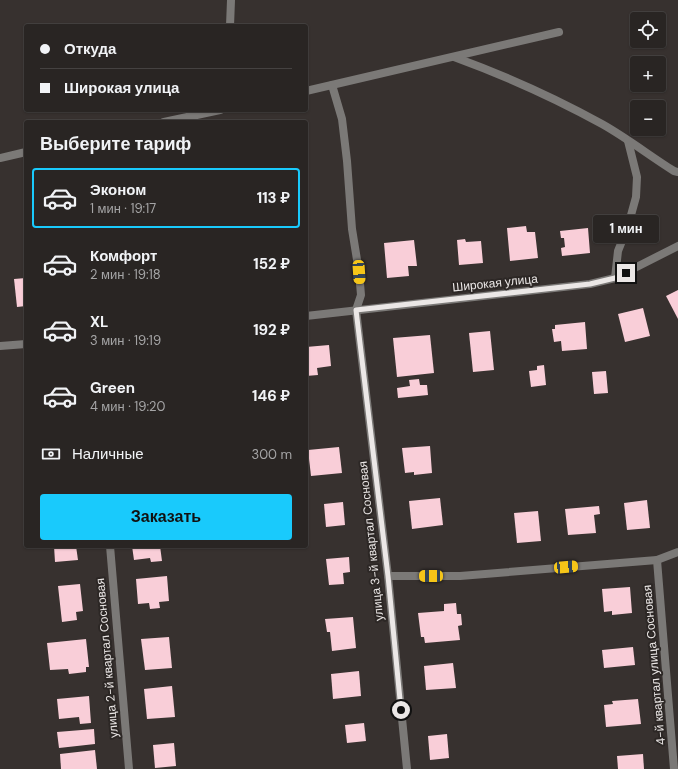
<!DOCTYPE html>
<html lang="ru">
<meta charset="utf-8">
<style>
body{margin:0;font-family:"DM Sans",sans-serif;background:#353130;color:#f1f3f6;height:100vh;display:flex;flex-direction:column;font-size:15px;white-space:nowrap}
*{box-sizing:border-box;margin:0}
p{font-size:13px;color:#a5a5a6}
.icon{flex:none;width:22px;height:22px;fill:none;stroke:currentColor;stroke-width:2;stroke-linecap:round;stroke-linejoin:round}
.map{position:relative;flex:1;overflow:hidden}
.details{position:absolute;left:24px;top:120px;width:284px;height:428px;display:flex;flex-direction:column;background:#292523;border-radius:4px;box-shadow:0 1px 3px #0004,0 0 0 1px #454241}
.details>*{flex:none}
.guide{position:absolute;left:24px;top:24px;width:284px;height:88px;border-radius:4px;box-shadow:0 1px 3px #0004,0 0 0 1px #454241;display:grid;align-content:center;height:88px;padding:0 16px;background:#292523}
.fabs{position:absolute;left:630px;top:12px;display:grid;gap:8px}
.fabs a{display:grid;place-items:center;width:36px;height:36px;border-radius:4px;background:#292523;box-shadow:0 1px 3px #0004,0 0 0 1px #454241;font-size:20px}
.end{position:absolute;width:18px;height:18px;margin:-9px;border:5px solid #ebe7e6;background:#111;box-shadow:0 0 0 2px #111}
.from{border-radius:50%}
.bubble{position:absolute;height:28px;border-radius:4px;background:#292523;box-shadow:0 1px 3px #0004,0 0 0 1px #454241;font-size:13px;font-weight:700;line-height:28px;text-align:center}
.car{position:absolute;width:12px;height:24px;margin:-12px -6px;border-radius:5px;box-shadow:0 0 3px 1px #0007;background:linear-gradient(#f5c518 24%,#345 0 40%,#f5c518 0 76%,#345 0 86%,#f5c518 0)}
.guide b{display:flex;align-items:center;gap:14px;height:38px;font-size:15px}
.guide b+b{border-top:1px solid #454241}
.guide i{width:10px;height:10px;background:#f1f3f6}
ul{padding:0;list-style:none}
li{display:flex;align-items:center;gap:12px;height:60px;margin:0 8px 6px;padding:0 8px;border:2px solid transparent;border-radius:4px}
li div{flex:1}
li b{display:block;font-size:15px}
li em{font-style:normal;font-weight:700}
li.on{border-color:#19cafc}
li>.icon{width:36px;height:36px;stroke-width:1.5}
h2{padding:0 16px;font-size:18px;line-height:48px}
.pay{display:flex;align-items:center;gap:10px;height:44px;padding:0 16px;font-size:15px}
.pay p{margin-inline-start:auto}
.primary-button{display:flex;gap:8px;margin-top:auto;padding:8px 16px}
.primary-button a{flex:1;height:46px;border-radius:4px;background:#19cafc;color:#111;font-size:16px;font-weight:700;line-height:46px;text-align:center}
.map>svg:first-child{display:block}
.building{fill:#f9ced8}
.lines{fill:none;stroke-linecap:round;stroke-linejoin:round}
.street{stroke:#7b7977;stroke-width:8}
.route{stroke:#ebe7e6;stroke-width:5}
.labels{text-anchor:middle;stroke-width:4;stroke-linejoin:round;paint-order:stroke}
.street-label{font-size:12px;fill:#ebe7e6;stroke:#2c2725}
</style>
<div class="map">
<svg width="678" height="769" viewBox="0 0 678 769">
<rect width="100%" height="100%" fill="#37312f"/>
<g class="building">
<polygon points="526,226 527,232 535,232 538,258 510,261 507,228"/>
<polygon points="588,228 590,253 562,256 561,248 565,247 564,238 561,238 560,231"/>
<polygon points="465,239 466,242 481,241 483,263 459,265 457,240"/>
<polygon points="414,240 417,266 408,266 409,276 387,278 384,243"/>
<polygon points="26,278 26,306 17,307 14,279"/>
<polygon points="678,290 678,319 666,296"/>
<polygon points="643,308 650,336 625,342 618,314"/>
<polygon points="585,322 587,349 562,351 561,341 554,342 552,329 555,329 555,325"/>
<polygon points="490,331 494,370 473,372 469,333"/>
<polygon points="430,335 434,373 397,377 393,338"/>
<polygon points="329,345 331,366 317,368 318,375 306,376 306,347"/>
<polygon points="544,365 546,385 531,387 529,371 537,370 537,366"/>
<polygon points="606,371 608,393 594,394 592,372"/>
<polygon points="419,379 420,385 427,385 428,395 398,398 397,388 410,386 409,380"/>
<polygon points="430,446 432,473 414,475 414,472 405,473 402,448"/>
<polygon points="339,447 342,473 311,476 308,450"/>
<polygon points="440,498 443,525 412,529 409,501"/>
<polygon points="647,500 650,528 627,530 624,503"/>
<polygon points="343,502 345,525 326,527 324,504"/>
<polygon points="599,506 600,514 594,515 596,533 568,535 565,509"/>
<polygon points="538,511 541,541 517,543 514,513"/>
<polygon points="54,546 76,546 78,560 55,562"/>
<polygon points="132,546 160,546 162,561 151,562 150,558 134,560"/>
<polygon points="349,557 350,572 343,573 344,584 329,585 326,559"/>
<polygon points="167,576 169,601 159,602 160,608 150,609 149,603 138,604 136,579"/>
<polygon points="80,584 83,611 76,612 77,620 62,622 58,586"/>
<polygon points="630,587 632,613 612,615 612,611 604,612 602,589"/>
<polygon points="456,603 457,614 461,614 462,625 458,626 460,640 425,643 424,637 421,637 418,613 444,611 444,604"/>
<polygon points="353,617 356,648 332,651 330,632 327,632 325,619"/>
<polygon points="169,637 172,668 145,670 141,639"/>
<polygon points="86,639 89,667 86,667 86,672 69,674 68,669 50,670 47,643"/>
<polygon points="633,647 635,665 604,668 602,650"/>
<polygon points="453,663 456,688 426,690 424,666"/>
<polygon points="359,671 361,696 333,699 331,674"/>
<polygon points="172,686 175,717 147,719 144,689"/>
<polygon points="89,696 91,723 80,724 79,717 59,719 57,699"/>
<polygon points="638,699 641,724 606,727 604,705 613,704 612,701"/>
<polygon points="364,723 366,741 347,743 345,725"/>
<polygon points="94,729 95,744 59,748 57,732"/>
<polygon points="447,734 449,758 430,760 428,736"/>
<polygon points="174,743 176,766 155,768 153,745"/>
<polygon points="95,750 97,769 61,769 60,754"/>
<polygon points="643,754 644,769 618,769 617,756"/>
</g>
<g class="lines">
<g class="street">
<polyline points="230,26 231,0"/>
<path d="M454 57C506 76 553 97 602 124 627 138 650 156 674 171L678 172"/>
<polyline points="332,85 342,119 347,161 352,229 359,272 361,295 356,310 388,576 407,769"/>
<polyline points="306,91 559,32"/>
<polyline points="164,122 220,110"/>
<polyline points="0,158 26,152"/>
<polyline points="615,278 618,251 628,226 636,197 637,177 628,141"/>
<polyline points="306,316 590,284 615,278 678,246"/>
<polyline points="0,346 26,344"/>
<polyline points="110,546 129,769"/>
<polyline points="657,560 674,769"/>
<polyline points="388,576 460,576 657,560 678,552"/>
</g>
</g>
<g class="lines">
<polyline class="route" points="401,710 388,576 356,310 590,284 615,278 626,273"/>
</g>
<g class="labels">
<g class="street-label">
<text transform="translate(495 283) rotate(-6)" y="4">Широкая улица</text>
<text transform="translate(371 541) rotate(-96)" y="4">улица 3-й квартал Сосновая</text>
<text transform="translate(107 658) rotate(-95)" y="4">улица 2-й квартал Сосновая</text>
<text transform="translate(654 665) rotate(-95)" y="4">4-й квартал улица Сосновая</text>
</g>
</g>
</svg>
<div class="fabs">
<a><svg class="icon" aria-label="locate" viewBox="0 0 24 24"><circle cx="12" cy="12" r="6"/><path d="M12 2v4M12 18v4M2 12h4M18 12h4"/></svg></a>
<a>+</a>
<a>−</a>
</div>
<i class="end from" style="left:401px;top:710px"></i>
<i class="end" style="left:626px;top:273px"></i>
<div class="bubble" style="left:593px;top:215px;width:66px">1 мин</div>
<i class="car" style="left:359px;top:272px;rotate:176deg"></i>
<i class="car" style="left:566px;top:567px;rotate:85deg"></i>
<i class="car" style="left:431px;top:576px;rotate:270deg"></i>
<div class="guide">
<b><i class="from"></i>Откуда</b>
<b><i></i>Широкая улица</b>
</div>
<section class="details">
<h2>Выберите тариф</h2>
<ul>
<li class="on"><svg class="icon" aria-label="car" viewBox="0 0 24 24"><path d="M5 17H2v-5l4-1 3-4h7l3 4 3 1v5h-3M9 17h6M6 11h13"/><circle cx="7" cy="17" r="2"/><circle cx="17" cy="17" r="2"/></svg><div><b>Эконом</b><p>1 мин · 19:17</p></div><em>113 ₽</em></li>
<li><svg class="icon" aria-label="car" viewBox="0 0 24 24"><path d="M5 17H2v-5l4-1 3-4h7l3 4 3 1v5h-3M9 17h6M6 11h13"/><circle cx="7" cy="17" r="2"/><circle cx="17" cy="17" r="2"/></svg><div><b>Комфорт</b><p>2 мин · 19:18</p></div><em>152 ₽</em></li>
<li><svg class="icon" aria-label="car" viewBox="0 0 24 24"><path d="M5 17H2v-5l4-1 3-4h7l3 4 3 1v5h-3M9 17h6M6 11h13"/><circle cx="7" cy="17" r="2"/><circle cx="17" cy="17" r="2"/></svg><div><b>XL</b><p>3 мин · 19:19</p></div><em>192 ₽</em></li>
<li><svg class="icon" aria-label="car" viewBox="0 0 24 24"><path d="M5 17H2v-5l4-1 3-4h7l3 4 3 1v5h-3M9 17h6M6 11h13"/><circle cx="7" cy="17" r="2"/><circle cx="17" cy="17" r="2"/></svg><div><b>Green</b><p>4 мин · 19:20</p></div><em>146 ₽</em></li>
</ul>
<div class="pay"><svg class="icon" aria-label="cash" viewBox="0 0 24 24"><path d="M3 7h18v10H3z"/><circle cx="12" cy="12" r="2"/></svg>Наличные<p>300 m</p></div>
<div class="primary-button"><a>Заказать</a></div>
</section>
</div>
